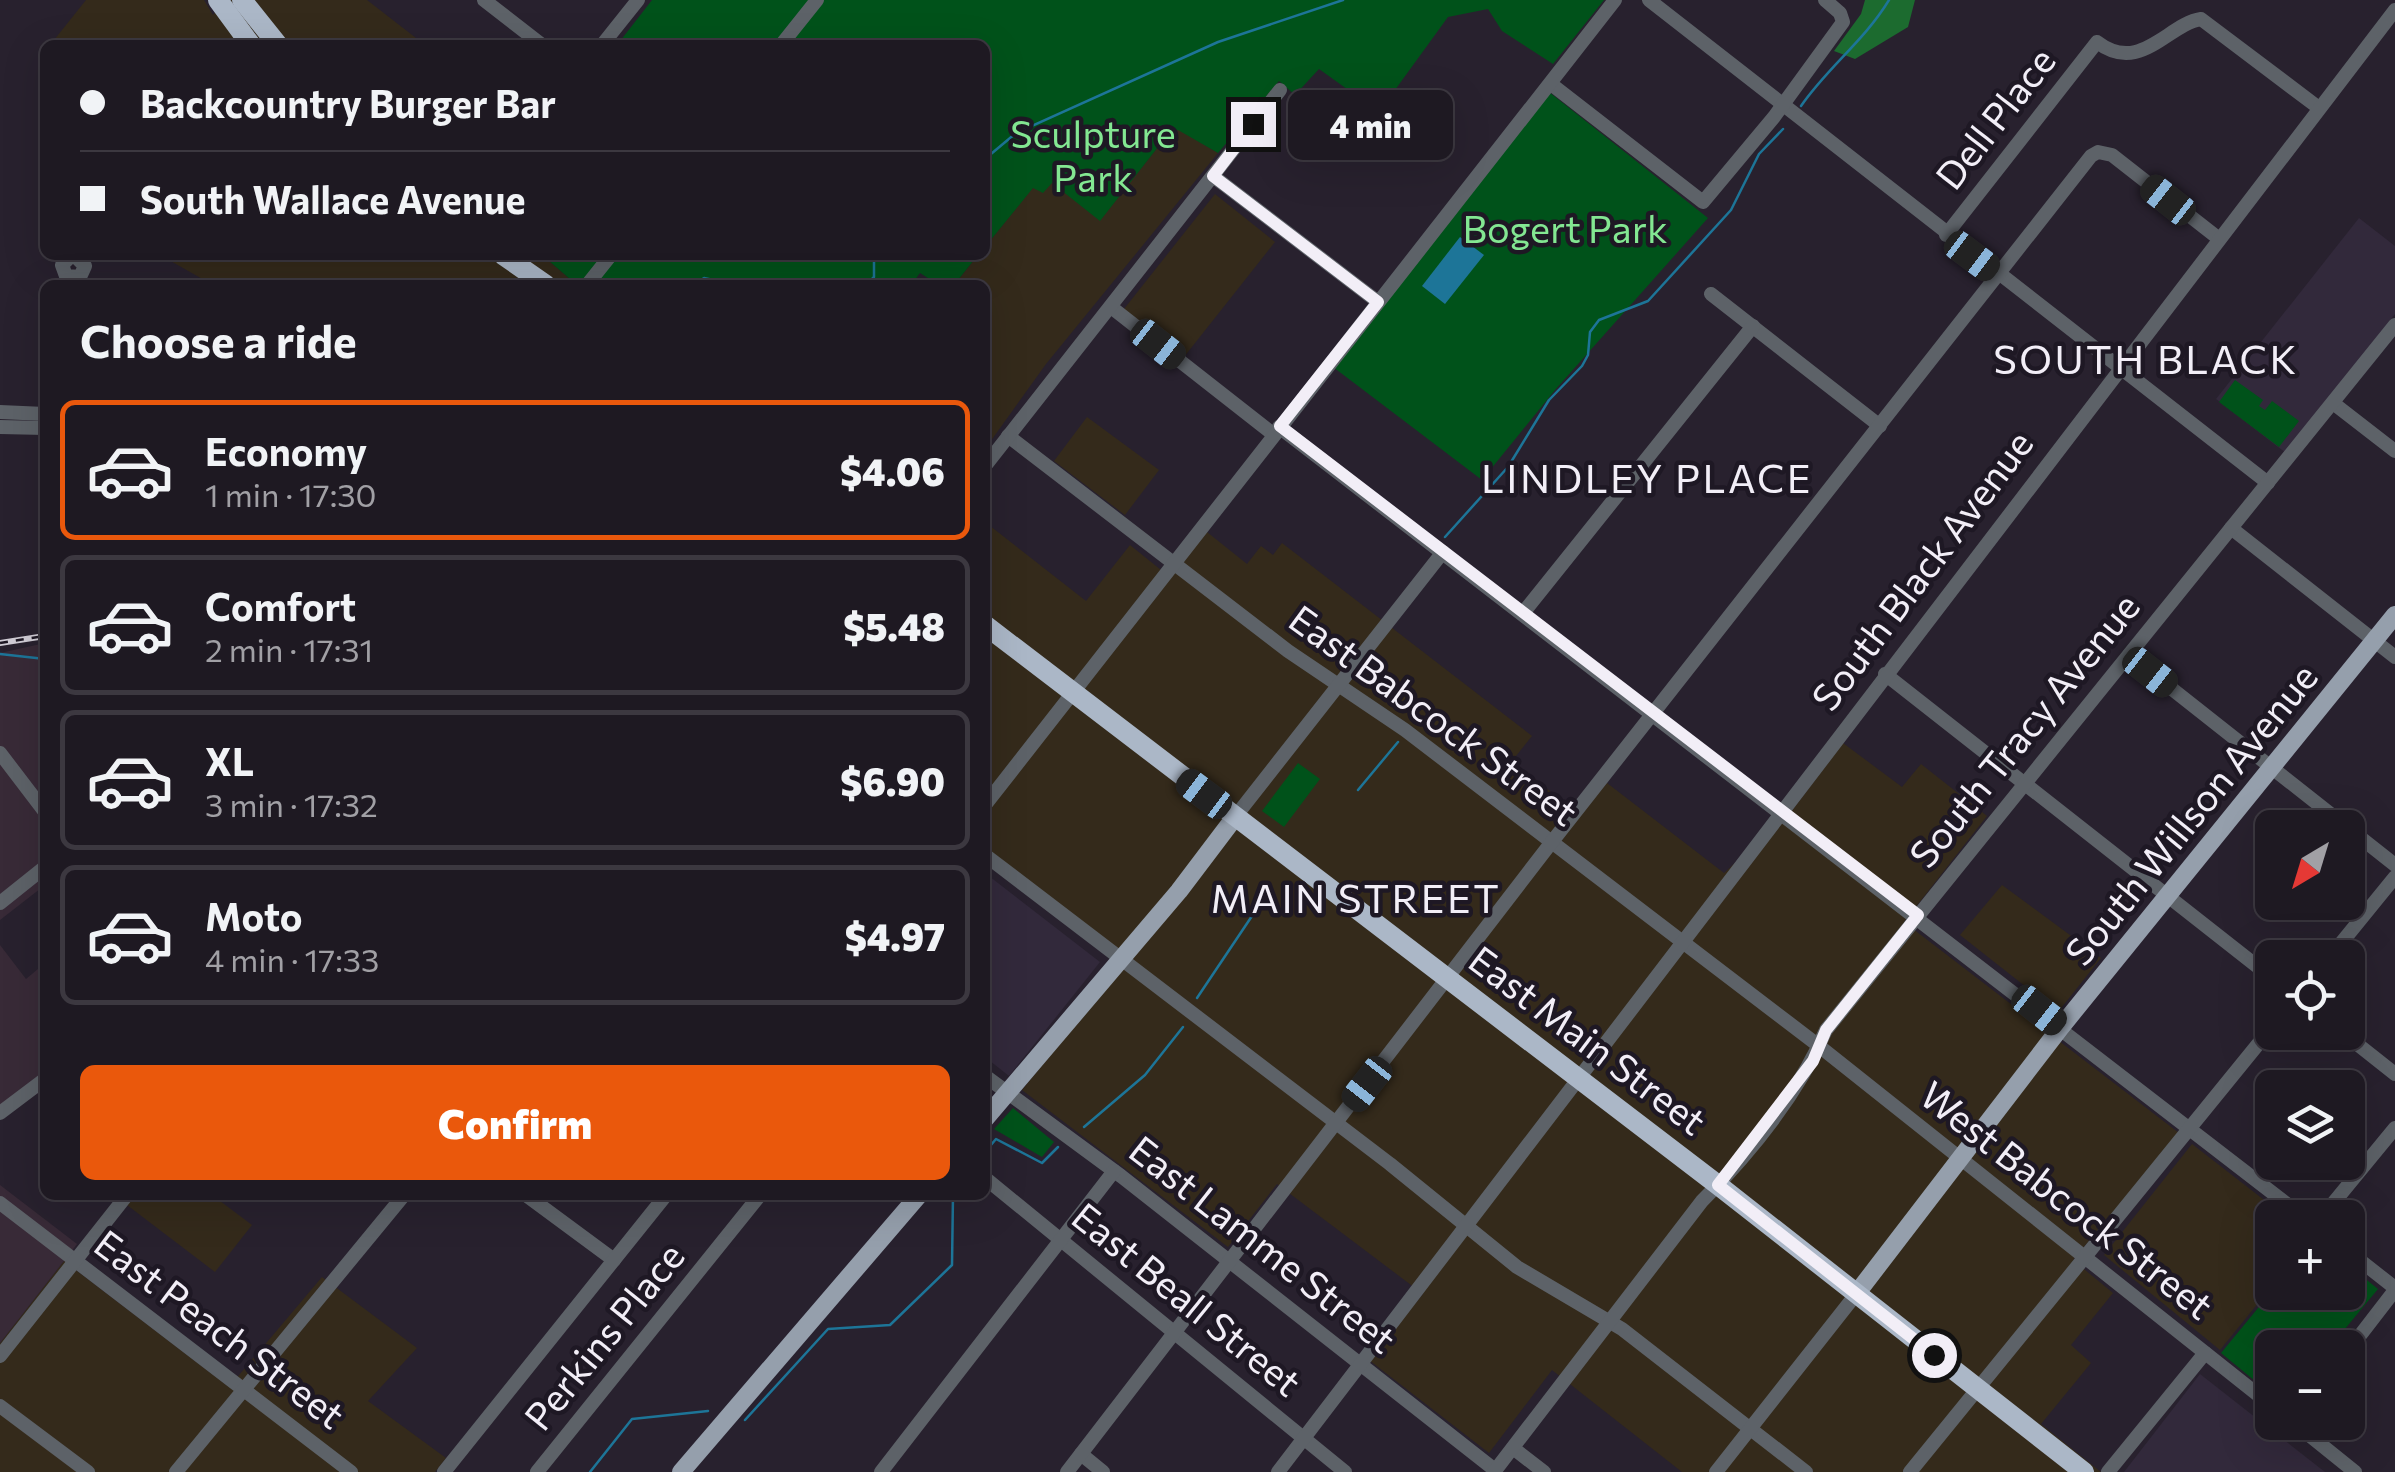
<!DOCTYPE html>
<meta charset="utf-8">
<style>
body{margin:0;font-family:Commissioner,sans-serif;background:#2b262f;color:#f1f3f6;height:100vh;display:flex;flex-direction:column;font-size:38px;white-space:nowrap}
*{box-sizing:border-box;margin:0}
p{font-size:32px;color:#a1a0a5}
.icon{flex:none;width:55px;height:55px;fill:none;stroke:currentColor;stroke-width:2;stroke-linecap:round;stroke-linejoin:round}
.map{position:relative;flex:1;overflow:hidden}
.details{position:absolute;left:40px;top:280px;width:950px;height:920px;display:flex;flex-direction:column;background:#1e1922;border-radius:15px;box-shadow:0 10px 40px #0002,0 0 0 2px #3c3840}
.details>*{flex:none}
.top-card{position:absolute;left:40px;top:40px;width:950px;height:220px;border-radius:15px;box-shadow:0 10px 40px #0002,0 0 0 2px #3c3840;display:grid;align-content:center;height:220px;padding:0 40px;background:#1e1922}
.needle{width:65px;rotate:218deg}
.fabs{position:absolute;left:2255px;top:810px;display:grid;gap:20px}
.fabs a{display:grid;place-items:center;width:110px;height:110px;border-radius:15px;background:#1e1922;box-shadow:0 10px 40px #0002,0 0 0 2px #3c3840;font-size:50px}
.end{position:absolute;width:45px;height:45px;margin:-22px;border:12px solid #f2eef7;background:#111;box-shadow:0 0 0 5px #111}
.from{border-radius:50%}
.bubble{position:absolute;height:70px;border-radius:15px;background:#1e1922;box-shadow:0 10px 40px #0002,0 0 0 2px #3c3840;font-size:32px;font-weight:800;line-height:70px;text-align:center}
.car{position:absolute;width:30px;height:60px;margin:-30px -15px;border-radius:12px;box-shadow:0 0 8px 2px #0007;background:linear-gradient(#222 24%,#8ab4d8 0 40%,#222 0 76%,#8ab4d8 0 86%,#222 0)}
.top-card b{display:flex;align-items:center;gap:35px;height:95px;font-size:38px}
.top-card b+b{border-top:2px solid #3c3840}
.top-card i{width:25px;height:25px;background:#f1f3f6}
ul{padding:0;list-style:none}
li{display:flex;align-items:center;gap:30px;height:140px;margin:0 20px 15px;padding:0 20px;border:5px solid #3c3840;border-radius:15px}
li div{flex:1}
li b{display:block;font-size:38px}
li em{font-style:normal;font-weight:800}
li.active{border-color:#ea580c}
li>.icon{width:90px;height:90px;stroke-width:1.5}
h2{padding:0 40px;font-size:45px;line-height:120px}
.button{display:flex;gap:20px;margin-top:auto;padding:20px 40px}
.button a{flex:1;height:115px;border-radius:15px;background:#ea580c;color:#fff;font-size:40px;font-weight:800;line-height:115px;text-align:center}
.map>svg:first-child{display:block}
.commercial{fill:#342a1b}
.industrial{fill:#382a37}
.built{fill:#32293b}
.green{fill:#00521a}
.forest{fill:#1c6b2f}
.water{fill:#1d7598}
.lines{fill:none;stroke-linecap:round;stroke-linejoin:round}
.stream{stroke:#1d7598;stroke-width:2.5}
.minor{stroke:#5d6268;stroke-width:14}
.major{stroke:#959fac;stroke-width:18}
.highway{stroke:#abb7c7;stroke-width:20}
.rail-casing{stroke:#d0ccd5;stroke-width:6}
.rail{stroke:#1e1824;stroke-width:2.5;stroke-dasharray:8;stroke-linecap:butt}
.route{stroke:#f2eef7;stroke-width:12}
.labels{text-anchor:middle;stroke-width:9;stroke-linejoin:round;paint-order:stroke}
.street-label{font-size:38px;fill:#f2eef7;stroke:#1e1824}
.park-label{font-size:38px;fill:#83e792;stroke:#1e1824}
.neighbourhood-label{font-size:40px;letter-spacing:2.5px;fill:#f2eef7;stroke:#1e1824}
</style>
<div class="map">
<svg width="2395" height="1472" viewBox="0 0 2395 1472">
<rect width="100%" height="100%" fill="#28212e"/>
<g class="commercial">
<polygon points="86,0 204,0 213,15 225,0 367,0 425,45 50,45"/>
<polygon points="1178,129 1218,153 1046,364 985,449 985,285 954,285 978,255 985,255 985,247 1033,187 1052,182 1100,220 1162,142"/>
<polygon points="1215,194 1275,242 1184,357 1124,309"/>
<polygon points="160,255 542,255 577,285 213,285"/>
<polygon points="1087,417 1159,470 1125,515 1054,461"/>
<polygon points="985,522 1086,601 1130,545 1166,574 1202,528 1247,564 1261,546 1273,555 1282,543 1532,736 1512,761 1580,815 1607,783 1724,873 1794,808 1843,743 1902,787 1921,764 1987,816 1904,922 2179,1133 2073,1260 2113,1293 2071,1345 2091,1363 2041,1424 2101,1472 1682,1472 1552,1370 1489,1453 1369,1360 1423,1294 1277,1184 1228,1247 1022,1090 1129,959 985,848"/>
<polygon points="2002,885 2101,958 2058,1012 1960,935"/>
<polygon points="2192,1144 2286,1217 2272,1218 2272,1286 2220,1350 2104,1255"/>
<polygon points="135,1195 212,1195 252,1225 215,1272 127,1205"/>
<polygon points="64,1261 229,1387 322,1277 417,1348 368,1401 446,1458 435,1472 0,1472 0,1343"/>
</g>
<g class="industrial">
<polygon points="45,643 45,885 0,920 0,653"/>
<polygon points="0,945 26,979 38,969 45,979 45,1088 0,1120"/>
<polygon points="0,1185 77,1244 0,1343"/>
</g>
<g class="built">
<polygon points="2359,218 2395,246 2395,314 2286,453 2216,399"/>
<polygon points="985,873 1100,962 1009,1076 985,1057"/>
<polygon points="2200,1374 2325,1472 2124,1472"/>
</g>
<g class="green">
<polygon points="652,0 1604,0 1553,64 1502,31 1488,9 1448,17 1379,112 1319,69 1295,95 1279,81 1218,153 1178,130 1162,142 1100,221 1052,183 1043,193 1033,188 985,247 985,45 617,45"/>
<polygon points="1549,92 1708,218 1555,390 1482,480 1333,367"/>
<polygon points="542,255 978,255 954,285 939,285 920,273 911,285 577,285"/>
<polygon points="2235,380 2263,400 2259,406 2265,410 2272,401 2299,421 2279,447 2219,402"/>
<polygon points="1298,763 1320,779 1284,827 1262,811"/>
<polygon points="1013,1108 1054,1142 1042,1157 994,1129"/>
<polygon points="2348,1265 2378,1289 2330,1347 2272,1348 2272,1395 2221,1353 2272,1291 2348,1292"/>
</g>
<polygon class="forest" points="1865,0 1915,0 1908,27 1855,59 1834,51 1861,14"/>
<polygon class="water" points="1460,237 1484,255 1445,304 1422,286"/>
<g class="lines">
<g class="stream">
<path d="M1801 106C1828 67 1864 41 1889 0"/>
<polyline points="985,159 1016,133 1218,42 1343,0"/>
<polyline points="694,285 704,278 737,285"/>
<polyline points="866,285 874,277 874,255"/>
<polyline points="1445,537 1508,467 1549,400 1582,366 1588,355 1590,332 1599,320 1648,301 1731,210 1759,154 1783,129"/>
<polyline points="0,654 45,659"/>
<polyline points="1358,790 1398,742"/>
<polyline points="1197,998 1256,910"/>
<polyline points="1084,1127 1145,1075 1183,1027"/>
<polyline points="985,1152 996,1139 1042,1163 1058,1147"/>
<polyline points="745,1420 828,1329 890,1325 952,1265 953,1195"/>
<polyline points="590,1472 632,1419 708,1411"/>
</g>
<g class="minor">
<polyline points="484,0 542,45"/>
<polyline points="1649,0 2268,483"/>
<polyline points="602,45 638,0"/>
<polyline points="781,45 817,0"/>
<polyline points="1551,84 1703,202 1774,117 1843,22 1840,13 1825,0"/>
<polyline points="1213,176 1378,302"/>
<path d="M1946 235 2097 42C2140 75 2168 24 2201 19L2319 108"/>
<polyline points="72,255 62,265 66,276 80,277 85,266 74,255"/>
<polyline points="587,285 611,255"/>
<polyline points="1711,294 1880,426"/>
<polyline points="1111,307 1273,434"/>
<polyline points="2333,403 2395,451"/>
<polyline points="0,412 45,414"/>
<polyline points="0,427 45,428"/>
<polyline points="1279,427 2305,1218"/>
<polyline points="1008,436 1288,651 1405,730 1819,1046 2272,1406"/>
<polyline points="985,466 1280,90"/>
<polyline points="2231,528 2395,657"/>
<polyline points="1523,613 1753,326"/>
<polyline points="2129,655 2395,865"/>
<polyline points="1885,674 2272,978"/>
<polyline points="0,753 45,812"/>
<polyline points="985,805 1615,0"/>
<polyline points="1235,817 1443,552"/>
<polyline points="985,855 1390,1164 1517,1267 1622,1329 1806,1472"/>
<polyline points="0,903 45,867"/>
<polyline points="2329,958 2395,877"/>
<polyline points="2342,1032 2395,1074"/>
<polyline points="985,1076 1121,1176 1495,1470"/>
<polyline points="0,1113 45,1079"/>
<polyline points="985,1178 1345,1472"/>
<polyline points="526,1195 614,1260"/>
<polyline points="0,1203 351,1472"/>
<polyline points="2321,1218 2395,1128"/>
<polyline points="2348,1251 2395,1288"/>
<polyline points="2348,1351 2395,1290"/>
<polyline points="0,1356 127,1195"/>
<polyline points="0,1406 88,1472"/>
<polyline points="2293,1422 2355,1472"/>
<polyline points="1513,1448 1544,1472"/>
<polyline points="1081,1454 1103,1472"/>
<polyline points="176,1472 404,1195"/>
<polyline points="444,1472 666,1195"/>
<polyline points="537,1472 760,1195"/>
<polyline points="881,1472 1114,1171"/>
<polyline points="1067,1472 1551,843 2091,156 2098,152 2112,155 2218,238"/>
<polyline points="1278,1472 2395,10"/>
<path d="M1494 1472 1702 1201C1751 1152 1798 1094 1826 1030L2395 325"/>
<polyline points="1716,1472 1857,1293"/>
<polyline points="1910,1472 2272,1027"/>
<polyline points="2108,1472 2205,1353"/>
</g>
<g class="major">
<polyline points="985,1119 1179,891 1235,817"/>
<polyline points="1857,1293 2061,1027 2395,615"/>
<polyline points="681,1472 919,1195"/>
</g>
<g class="highway">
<polyline points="218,0 251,45"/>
<polyline points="242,0 278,45"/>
<polyline points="503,255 546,285"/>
<polyline points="985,625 1718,1185 2084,1472"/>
</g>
<defs>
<polyline id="rail" points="0,643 45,636"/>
</defs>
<use href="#rail" class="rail-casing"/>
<use href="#rail" class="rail"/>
</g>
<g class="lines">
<polyline class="route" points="1253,124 1213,176 1378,302 1280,426 1918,915 1826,1030 1813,1061 1718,1185 1934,1355"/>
</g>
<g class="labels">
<g class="street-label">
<text transform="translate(1996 119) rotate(-52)" y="13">Dell Place</text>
<text transform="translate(1923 571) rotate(-53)" y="13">South Black Avenue</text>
<text transform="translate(1433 716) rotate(36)" y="13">East Babcock Street</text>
<text transform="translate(2025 731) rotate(-51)" y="13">South Tracy Avenue</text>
<text transform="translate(2192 815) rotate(-51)" y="13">South Willson Avenue</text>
<text transform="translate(1587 1041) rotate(37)" y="13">East Main Street</text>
<text transform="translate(2066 1201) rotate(38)" y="13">West Babcock Street</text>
<text transform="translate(1262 1245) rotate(38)" y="13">East Lamme Street</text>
<text transform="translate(1186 1300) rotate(39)" y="13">East Beall Street</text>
<text transform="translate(219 1330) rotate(37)" y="13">East Peach Street</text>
<text transform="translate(605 1337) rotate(-51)" y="13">Perkins Place</text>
</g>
<g class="park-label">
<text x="1093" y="148">Sculpture<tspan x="1093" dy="44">Park</tspan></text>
<text x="1565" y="243">Bogert Park</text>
</g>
<g class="neighbourhood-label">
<text x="2146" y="374">SOUTH BLACK</text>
<text x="1647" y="493">LINDLEY PLACE</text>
<text x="1356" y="913">MAIN STREET</text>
</g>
</g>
</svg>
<div class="fabs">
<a><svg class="needle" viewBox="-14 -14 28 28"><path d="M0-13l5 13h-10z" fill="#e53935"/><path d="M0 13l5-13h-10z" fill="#a1a0a5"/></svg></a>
<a><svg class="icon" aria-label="locate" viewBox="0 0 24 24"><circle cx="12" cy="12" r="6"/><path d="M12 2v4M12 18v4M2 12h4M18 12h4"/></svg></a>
<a><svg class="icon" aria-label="layers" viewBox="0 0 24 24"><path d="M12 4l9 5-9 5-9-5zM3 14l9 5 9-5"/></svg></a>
<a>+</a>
<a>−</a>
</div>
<i class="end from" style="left:1934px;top:1355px"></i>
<i class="end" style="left:1253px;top:124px"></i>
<div class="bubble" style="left:1288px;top:90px;width:165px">4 min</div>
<i class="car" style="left:2168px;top:200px;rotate:308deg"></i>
<i class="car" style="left:1972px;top:256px;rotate:127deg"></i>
<i class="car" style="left:1158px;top:344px;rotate:128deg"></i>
<i class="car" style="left:2150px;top:672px;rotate:128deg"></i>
<i class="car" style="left:1204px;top:794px;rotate:307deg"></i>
<i class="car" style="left:2039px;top:1010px;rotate:128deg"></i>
<i class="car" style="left:1367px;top:1084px;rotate:218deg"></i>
<div class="top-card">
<b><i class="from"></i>Backcountry Burger Bar</b>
<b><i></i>South Wallace Avenue</b>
</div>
<section class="details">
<h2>Choose a ride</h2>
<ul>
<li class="active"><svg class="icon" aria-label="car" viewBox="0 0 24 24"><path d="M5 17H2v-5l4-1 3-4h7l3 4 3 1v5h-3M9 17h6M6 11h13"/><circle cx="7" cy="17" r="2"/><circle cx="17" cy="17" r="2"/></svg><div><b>Economy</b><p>1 min · 17:30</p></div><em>$4.06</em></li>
<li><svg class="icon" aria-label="car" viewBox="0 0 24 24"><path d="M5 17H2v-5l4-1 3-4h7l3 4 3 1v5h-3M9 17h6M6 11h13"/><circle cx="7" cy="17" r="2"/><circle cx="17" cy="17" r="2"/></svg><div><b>Comfort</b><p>2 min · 17:31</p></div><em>$5.48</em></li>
<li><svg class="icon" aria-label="car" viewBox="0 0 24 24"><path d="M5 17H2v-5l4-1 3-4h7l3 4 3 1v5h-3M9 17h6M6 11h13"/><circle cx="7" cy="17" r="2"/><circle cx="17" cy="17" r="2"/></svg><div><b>XL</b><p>3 min · 17:32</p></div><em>$6.90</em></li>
<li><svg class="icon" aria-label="car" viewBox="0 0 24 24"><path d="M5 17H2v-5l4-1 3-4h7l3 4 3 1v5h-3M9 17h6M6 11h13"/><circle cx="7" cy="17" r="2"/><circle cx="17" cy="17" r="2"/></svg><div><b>Moto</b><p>4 min · 17:33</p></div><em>$4.97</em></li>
</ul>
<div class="button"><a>Confirm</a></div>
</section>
</div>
